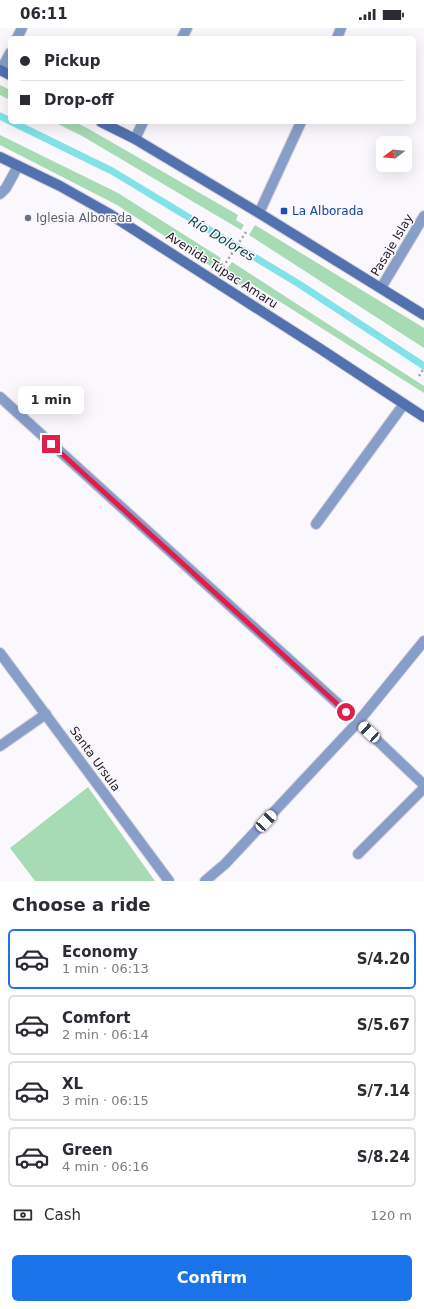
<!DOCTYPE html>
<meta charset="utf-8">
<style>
body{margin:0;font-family:"DejaVu Sans",sans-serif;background:#f7f7f7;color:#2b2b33;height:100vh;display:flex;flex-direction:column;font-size:15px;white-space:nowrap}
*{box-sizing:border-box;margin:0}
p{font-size:13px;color:#7c7c81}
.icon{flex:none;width:22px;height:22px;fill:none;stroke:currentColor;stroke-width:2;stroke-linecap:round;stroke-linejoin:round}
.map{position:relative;height:853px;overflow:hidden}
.drawer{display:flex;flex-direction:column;background:#fff;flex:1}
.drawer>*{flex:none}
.top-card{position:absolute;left:8px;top:8px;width:408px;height:88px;border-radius:6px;box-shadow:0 4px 16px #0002;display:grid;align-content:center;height:88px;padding:0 12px;background:#fff}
.needle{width:26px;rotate:254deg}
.controls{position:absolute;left:376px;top:108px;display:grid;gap:8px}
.controls a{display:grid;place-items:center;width:36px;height:36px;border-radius:6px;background:#fff;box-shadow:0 4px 16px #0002;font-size:20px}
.end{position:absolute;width:18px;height:18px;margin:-9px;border:5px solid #e11d48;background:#fff;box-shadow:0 0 0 2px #fff}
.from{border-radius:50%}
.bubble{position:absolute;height:28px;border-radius:6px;background:#fff;box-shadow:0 4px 16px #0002;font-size:13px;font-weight:700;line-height:28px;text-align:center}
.car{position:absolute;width:12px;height:24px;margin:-12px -6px;border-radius:5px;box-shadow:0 0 3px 1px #0007;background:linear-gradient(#fff 24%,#345 0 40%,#fff 0 76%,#345 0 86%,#fff 0)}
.top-card b{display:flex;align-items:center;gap:14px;height:38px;font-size:15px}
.top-card b+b{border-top:1px solid #e1e1e2}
.top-card i{width:10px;height:10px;background:#2b2b33}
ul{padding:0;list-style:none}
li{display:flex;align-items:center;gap:12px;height:60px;margin:0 8px 6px;padding:0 4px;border:2px solid #e1e1e2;border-radius:6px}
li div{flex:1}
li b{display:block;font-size:15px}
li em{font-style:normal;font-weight:700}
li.current{border-color:#1a73e8}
li>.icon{width:36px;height:36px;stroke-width:1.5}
h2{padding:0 12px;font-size:18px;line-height:48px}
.pay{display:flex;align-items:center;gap:10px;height:44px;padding:0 12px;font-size:15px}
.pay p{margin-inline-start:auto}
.primary-button{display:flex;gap:8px;margin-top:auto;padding:8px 12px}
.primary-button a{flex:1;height:46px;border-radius:6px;background:#1a73e8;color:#fff;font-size:16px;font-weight:700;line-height:46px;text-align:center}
.status{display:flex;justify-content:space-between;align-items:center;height:28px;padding:0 20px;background:#fff;direction:ltr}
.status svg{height:11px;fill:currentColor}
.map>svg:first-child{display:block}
.green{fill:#a7dbb3}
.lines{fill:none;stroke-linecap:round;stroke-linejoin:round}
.stream{stroke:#81e3e9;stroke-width:7}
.street-casing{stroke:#d7d4da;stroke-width:12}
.secondary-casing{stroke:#d7d4da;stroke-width:12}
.path{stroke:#a39fa6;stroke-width:2.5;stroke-dasharray:2 3;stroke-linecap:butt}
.street{stroke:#879ec9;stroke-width:10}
.secondary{stroke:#5171af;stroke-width:10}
.route{stroke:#e11d48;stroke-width:5}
.transit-dot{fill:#1a4fb4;stroke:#fbf8fd;stroke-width:1.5}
.worship-dot{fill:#6b7280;stroke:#fbf8fd;stroke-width:1.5}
.labels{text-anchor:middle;stroke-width:3;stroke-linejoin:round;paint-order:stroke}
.transit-label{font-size:12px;fill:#164399;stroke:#fbf8fd;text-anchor:start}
.worship-label{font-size:12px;fill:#5b616d;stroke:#fbf8fd;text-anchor:start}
.street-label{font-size:12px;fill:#1d1721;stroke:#fbf8fd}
.water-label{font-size:13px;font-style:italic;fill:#144244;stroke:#fbf8fd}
</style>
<div class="status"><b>06:11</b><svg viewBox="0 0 49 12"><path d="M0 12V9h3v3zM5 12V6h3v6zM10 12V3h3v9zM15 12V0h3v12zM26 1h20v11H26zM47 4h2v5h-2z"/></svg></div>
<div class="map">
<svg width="424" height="853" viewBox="0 0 424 853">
<rect width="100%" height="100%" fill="#fbf8fd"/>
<g class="green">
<polygon points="0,57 10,62 10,72 0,67"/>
<polygon points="54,94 75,94 87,100 238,187 236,192 244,197 241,202 82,108"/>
<polygon points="0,107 118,165 221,230 215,241 117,177 0,117"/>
<polygon points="255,197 424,300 424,320 249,207"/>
<polygon points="232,234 424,358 424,365 249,254 238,257 223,246"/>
<polygon points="88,759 155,853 35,853 10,820"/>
</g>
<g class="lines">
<g class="stream">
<polyline points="0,88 10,93"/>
<polyline points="12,94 112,143 299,256 424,338"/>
</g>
<defs>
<g id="street">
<polyline points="17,10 22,0"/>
<polyline points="182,10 187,0"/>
<polyline points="337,10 341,0"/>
<polyline points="1,42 10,25"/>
<polyline points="135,111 143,94"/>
<polyline points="0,166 6,160 18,138"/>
<polyline points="259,185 301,94"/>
<polyline points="381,260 424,188"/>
<polyline points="0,369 358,694 424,757"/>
<polyline points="316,496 404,376"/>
<polyline points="0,625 169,853"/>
<polyline points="0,718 46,686"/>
<polyline points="358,826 424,760"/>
<polyline points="205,853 225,836 358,694 424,613"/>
</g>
<g id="secondary">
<polyline points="0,42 10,47"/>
<polyline points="101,94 135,111 259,185 424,287"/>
<polyline points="0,129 60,158 108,185 319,320 424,389"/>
</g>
</defs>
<use href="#street" class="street-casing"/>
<use href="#secondary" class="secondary-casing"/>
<g class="path">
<polyline points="223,239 246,204"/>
<polyline points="419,348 424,340"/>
</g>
<use href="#street" class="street"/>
<use href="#secondary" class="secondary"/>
</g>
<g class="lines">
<polyline class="route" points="51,416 346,684"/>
</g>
<rect class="transit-dot" x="280" y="179" width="8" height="8" rx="2"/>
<circle class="worship-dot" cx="28" cy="190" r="4"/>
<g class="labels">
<g class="transit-label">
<text x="292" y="187">La Alborada</text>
</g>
<g class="worship-label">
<text x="36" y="194">Iglesia Alborada</text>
</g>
<g class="street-label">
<text transform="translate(392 217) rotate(-59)" y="4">Pasaje Islay</text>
<text transform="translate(222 242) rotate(33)" y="4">Avenida Túpac Amaru</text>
<text transform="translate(95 731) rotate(54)" y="4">Santa Ursula</text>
</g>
<g class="water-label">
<text transform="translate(222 210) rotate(31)" y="5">Río Dolores</text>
</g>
</g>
</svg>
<div class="controls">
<a><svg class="needle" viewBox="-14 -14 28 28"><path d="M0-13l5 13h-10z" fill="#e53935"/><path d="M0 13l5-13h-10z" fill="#7c7c81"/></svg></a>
</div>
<i class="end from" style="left:346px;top:684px"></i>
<i class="end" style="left:51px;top:416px"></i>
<div class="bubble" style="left:18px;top:358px;width:66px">1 min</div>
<i class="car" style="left:369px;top:704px;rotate:313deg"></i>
<i class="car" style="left:266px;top:793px;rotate:43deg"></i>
<div class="top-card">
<b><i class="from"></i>Pickup</b>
<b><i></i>Drop-off</b>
</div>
</div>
<section class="drawer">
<h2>Choose a ride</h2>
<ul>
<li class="current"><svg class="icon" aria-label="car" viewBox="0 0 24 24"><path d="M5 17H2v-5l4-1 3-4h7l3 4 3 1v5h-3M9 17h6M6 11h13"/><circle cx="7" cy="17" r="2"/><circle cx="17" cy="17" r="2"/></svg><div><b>Economy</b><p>1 min · 06:13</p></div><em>S/4.20</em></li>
<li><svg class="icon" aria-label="car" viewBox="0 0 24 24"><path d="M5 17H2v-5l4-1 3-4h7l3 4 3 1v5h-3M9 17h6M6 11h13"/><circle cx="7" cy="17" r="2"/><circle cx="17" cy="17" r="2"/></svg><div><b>Comfort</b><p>2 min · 06:14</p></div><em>S/5.67</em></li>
<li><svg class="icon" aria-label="car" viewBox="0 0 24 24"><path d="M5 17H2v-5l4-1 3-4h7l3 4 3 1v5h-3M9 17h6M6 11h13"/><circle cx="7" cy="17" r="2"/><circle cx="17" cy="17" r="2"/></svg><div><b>XL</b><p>3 min · 06:15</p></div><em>S/7.14</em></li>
<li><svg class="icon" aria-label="car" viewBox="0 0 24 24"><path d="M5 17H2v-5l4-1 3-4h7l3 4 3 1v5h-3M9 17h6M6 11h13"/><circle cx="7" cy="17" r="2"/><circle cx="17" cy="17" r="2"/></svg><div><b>Green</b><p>4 min · 06:16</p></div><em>S/8.24</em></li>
</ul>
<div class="pay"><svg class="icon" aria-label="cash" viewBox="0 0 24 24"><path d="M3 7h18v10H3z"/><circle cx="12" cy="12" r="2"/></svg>Cash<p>120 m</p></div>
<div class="primary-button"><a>Confirm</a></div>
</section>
